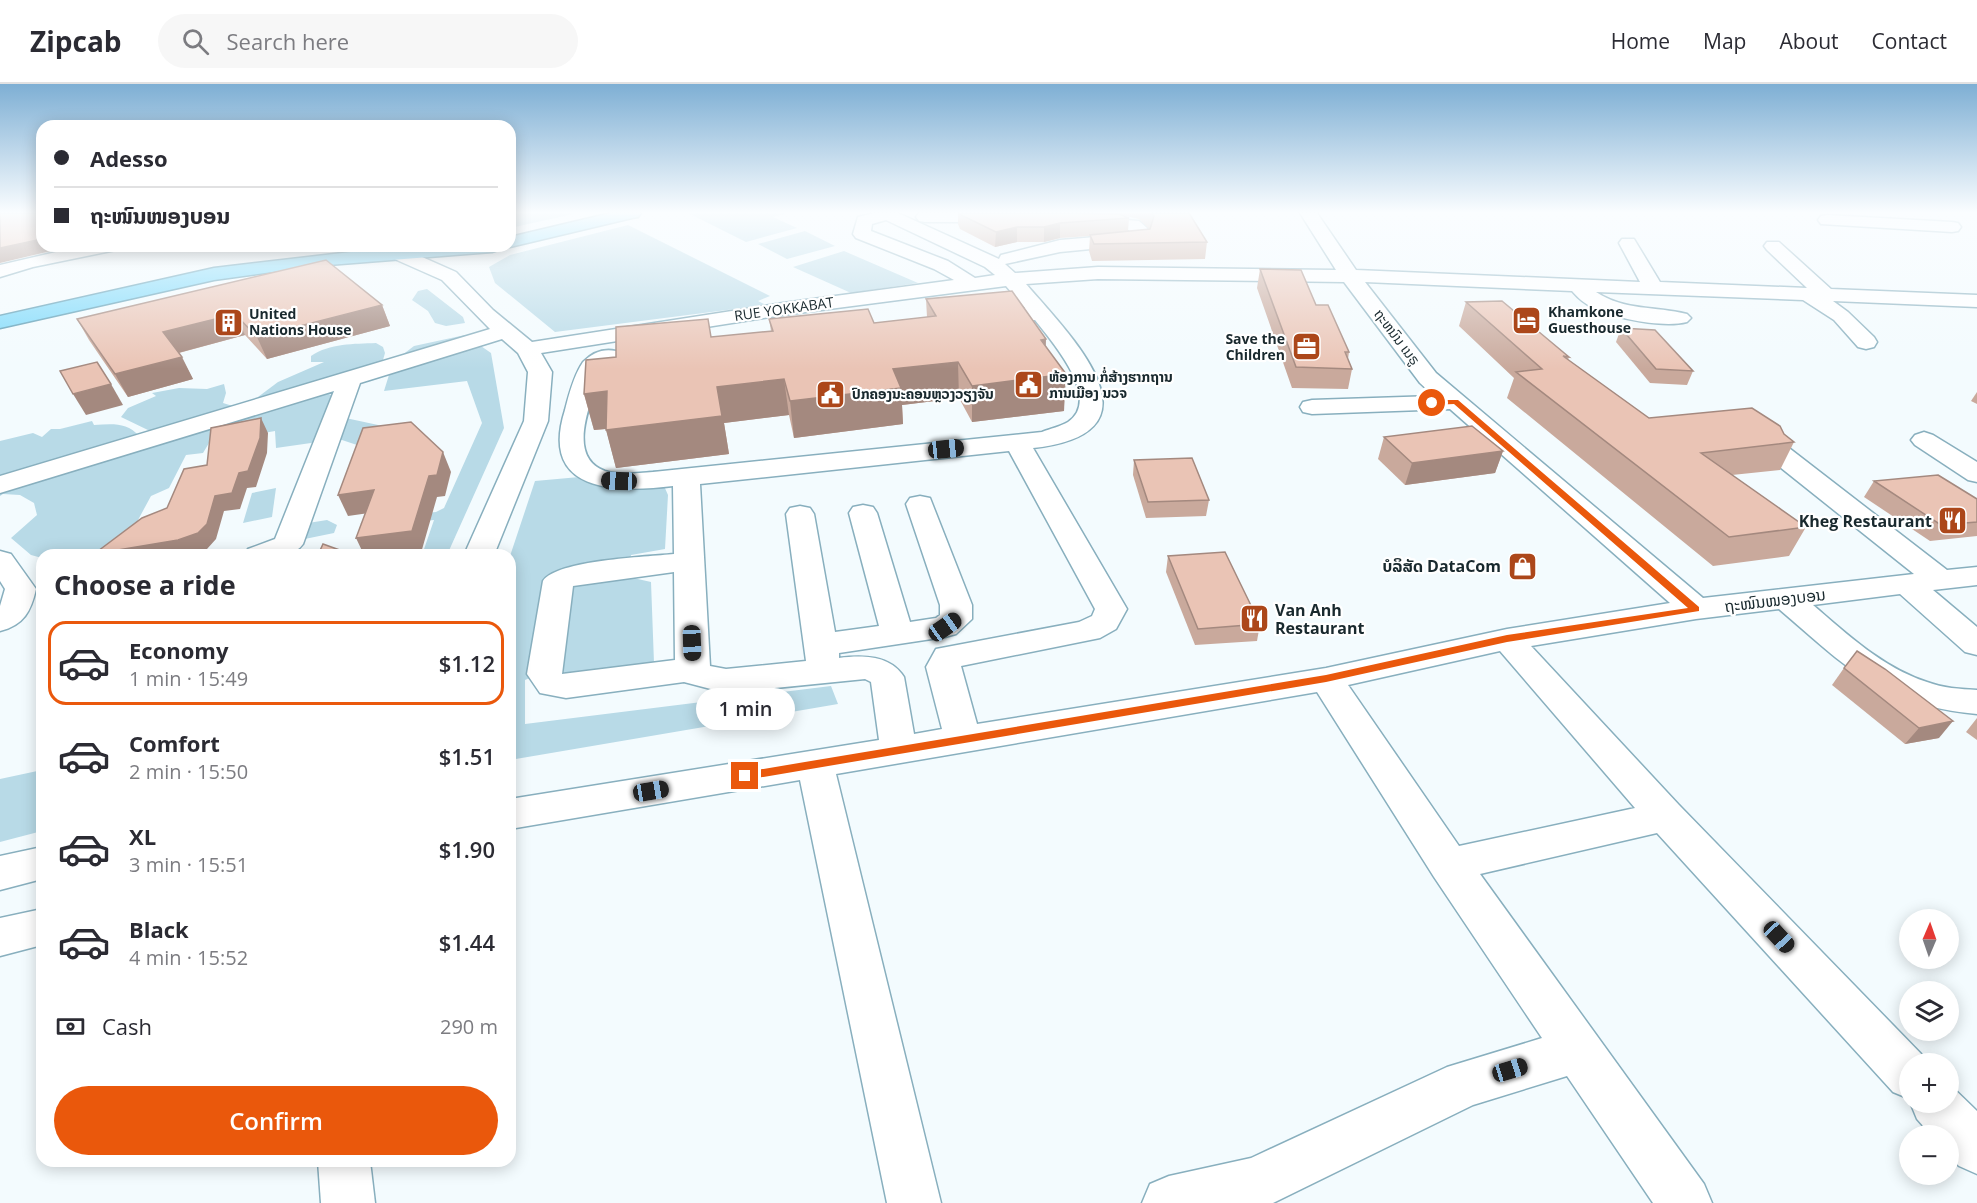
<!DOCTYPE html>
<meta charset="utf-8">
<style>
body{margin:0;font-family:"Open Sans","Noto Sans Lao",sans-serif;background:#f7f7f7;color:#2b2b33;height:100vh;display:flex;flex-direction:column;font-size:22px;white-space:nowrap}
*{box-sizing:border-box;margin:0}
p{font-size:20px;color:#7c7c81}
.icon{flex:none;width:33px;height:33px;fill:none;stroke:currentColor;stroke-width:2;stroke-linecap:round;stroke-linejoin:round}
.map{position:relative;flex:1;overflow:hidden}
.details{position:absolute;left:36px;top:465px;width:480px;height:618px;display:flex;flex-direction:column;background:#fff;border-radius:18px;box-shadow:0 3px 15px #0003}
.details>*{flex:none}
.top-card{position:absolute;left:36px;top:36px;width:480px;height:132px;border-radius:18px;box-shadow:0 3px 15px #0003;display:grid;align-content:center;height:132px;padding:0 18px;background:#fff}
.needle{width:39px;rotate:2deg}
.buttons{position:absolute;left:1899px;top:825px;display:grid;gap:12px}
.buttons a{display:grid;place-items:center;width:60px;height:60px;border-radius:50%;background:#fff;box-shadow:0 3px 15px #0003;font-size:30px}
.end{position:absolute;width:27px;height:27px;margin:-14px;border:8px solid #ea580c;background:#fff;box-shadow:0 0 0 3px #fff}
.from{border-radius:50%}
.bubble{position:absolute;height:42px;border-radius:21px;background:#fff;box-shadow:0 3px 15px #0003;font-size:20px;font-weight:600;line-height:42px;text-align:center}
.car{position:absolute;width:18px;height:36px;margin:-18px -9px;border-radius:8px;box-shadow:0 0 4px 2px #0007;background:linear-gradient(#222 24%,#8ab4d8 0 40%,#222 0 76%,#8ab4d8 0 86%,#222 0)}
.top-card b{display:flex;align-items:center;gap:21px;height:57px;font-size:22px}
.top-card b+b{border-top:2px solid #e1e1e2}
.top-card i{width:15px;height:15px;background:#2b2b33}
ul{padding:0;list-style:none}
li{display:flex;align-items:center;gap:18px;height:84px;margin:0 12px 9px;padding:0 6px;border:3px solid transparent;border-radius:18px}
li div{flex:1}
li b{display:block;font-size:22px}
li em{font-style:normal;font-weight:600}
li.current{border-color:#ea580c}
li>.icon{width:54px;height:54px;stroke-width:1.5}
h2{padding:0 18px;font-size:27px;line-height:72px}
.pay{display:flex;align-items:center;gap:15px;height:66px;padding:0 18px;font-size:22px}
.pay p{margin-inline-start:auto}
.action{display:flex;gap:12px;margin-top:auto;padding:12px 18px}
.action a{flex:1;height:69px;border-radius:36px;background:#ea580c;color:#fff;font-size:24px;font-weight:600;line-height:69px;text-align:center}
header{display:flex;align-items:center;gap:36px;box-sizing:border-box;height:84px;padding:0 30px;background:#fff;border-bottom:2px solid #e1e1e2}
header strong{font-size:28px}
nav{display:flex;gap:33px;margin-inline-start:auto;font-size:21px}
.search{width:420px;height:54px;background:#f7f7f7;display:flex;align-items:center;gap:15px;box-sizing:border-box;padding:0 21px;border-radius:33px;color:#7c7c81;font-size:22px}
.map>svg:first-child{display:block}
.green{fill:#b8dae7}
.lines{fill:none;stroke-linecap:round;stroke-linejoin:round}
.minor-casing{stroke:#88afbe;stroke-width:3}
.highway-casing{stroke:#599bb3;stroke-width:3}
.minor{fill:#fff;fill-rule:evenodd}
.highway{fill:#7cd9fa;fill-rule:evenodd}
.wall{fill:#c9a99c;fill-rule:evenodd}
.shaded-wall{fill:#a4897f}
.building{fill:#eac4b5;stroke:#a4897f;stroke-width:1.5}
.route{fill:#ea580c}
.labels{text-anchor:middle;stroke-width:4.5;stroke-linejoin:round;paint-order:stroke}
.far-street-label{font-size:14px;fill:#19292e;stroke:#fff}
.far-poi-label{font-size:14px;font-weight:bold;fill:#19292e;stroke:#fff;text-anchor:start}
.poi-label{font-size:16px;font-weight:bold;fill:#19292e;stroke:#fff;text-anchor:end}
.street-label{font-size:16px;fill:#19292e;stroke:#fff}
</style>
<header>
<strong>Zipcab</strong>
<div class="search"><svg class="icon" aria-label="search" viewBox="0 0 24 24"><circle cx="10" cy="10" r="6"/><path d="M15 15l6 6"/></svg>Search here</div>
<nav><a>Home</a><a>Map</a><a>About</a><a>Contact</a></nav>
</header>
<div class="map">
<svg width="1977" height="1119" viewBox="0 0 1977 1119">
<rect width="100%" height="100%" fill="#f3fbfe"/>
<g class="green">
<polygon points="510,129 578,129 510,144"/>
<polygon points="688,129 788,129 773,133 797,144 746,158"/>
<polygon points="628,141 770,212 758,217 766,221 555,248 495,199 489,183 510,171"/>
<polygon points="805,147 835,162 787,175 758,160"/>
<polygon points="844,167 918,199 851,209 793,183"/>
<polygon points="427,205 463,233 465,239 446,242 435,239 428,227 412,216 418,207"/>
<polygon points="465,251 491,269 504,344 447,471 422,471 434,436 369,442 360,440 367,435 436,428 444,424 482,339 467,297 384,307 393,278 414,262"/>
<path d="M376 259 383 263 385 269 383 276 268 315 258 313 278 298 324 278H311V272C330 259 354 260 376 259Z"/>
<path d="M224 300 226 309 223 319 236 323 325 308 333 312 327 330 392 344 383 359 357 361 339 355 276 364 275 347 209 359 203 369 186 371 169 404 151 412 125 460 110 471H42V474L31 471 11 454 37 431 34 419 20 411 3 410 0 412V357L33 349 42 353 51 345H60L92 337 94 341C112 340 127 338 139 352L150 347 121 333 128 324 156 312 152 309 179 304 207 305Z"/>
<polygon points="657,386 668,411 665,465 631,471 629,493 651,498 654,579 566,590 558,582 525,596 525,640 831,602 838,620 510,676 510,472 535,397"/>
<polygon points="276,404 272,433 243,439 252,409"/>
<polygon points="327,436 337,441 334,449 295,457 302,440"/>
<polygon points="42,686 42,747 0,758 0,695"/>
</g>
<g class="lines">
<defs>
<g id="minor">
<path d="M874 129H898L999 175 1001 171 1060 156 1131 150 1129 146 1079 142 1076 138 1079 134 1085 133 1139 137 1147 144 1151 155 1148 159 1142 160 1060 168 1005 180 1015 189 1098 183 1336 186 1300 129H1317L1356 186 1640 198 1619 159 1622 155H1634L1660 198 1807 204 1767 166 1764 162 1767 158H1779L1831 205 1977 211V223L1833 217 1848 228 1874 253 1877 258 1874 263 1866 265 1858 263 1834 236 1803 216 1596 208C1625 227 1655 222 1687 230L1691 234 1687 238C1664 244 1616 235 1594 224 1585 220 1578 214 1572 207L1365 198 1436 289 1703 514 1914 490 1771 376 1767 370 1771 364 1780 362 1789 364 1947 486 1977 483V501L1933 506 1977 543V571L1965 568 1900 510 1813 521C1847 550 1883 584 1927 598 1943 604 1960 605 1977 606V630C1880 621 1848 584 1779 525L1696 535 1531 562 1679 721 1927 976 1929 980H1910V1015L1893 1008 1657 749 1480 790 1704 1100 1712 1119H1653L1567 992 1473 1021 1273 1119H1142L1150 1100 1169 1092 1251 1074 1447 983 1542 954 1434 793 1317 608 836 690 941 1119H887L800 696 510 745V715L879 656 871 598 865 595 726 609 684 598 566 614 540 609 527 590 543 497C557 476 646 473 674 470L673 402C614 409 539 408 565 326 569 310 574 291 583 278 592 269 603 264 616 267L619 272 616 277 602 285C593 314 564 372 605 387 620 392 638 389 653 388L1042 348C1050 345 1061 342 1068 338 1103 315 1050 255 1035 236L985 240 978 238 974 234 978 230 1025 224 1006 202 783 231 541 269 552 288 548 337 494 471H464L524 337 528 288 518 269 502 255 360 299 303 460C291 477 262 471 244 471L248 465 275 455 334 307 0 409V392L490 245 442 196 390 173 388 169 390 165H404L456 188 493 226 532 258 783 219 954 196 934 185 856 154 853 150 858 133ZM886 136 985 183 995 191 975 194 948 177 871 147 872 140ZM1098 195 1344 198 1420 299 1434 312 1312 316 1303 318 1300 323 1303 328 1312 330 1450 325 1670 519 1507 545 1326 584 977 640 961 582 1100 554 1116 545 1127 525 1033 364C1170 349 1070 251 1026 200ZM1009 367 1095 525 1092 532 1079 538 936 565 926 583 942 645 914 650 904 593C890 571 863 571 839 574V569L945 553 956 550 972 535V521L930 414 920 412 910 414 906 420 940 521V531L936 534 910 538 877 429 873 423 863 421 853 423 849 429 879 542 835 548 814 430 810 424 800 422 790 424 786 430 806 577 726 585 710 582 700 400ZM674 488 675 576 562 590 573 502ZM1500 567 1635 724 1459 762 1348 601Z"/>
<polygon points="919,129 1008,129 1013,133 1010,137 1004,138 925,138 919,137 916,133"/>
<polygon points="1827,131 1952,138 1958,139 1961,143 1958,147 1952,148 1821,140 1818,136 1821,132"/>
<polygon points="82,162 119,162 116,166 33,183 0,193 0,181"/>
<polygon points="1924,348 1933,351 1977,378 1977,398 1968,396 1915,361 1911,356 1915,351"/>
<path d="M0 467 11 470 36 505C31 527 24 541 0 547V522L5 505 0 497Z"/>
<polygon points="42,763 42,795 0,806 0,772"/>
<polygon points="42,825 42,861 0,872 0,834"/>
<polygon points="1948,999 1977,1027 1977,1090 1959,1082 1948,1071 1948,1052 1932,1052 1917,1035 1910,1018 1948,1018"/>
<polygon points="318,1077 370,1077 375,1119 321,1119"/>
</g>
<g id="highway">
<polygon points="611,129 641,129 638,133 632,134 510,163 504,162 510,162 510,153"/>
<polygon points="370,162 501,162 498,166 492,168 316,182 214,196 0,244 0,232 214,184 368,166"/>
</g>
</defs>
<use href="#minor" class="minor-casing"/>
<use href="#highway" class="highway-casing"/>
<use href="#minor" class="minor"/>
<use href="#highway" class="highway"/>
</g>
<g class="wall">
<path d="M958 129H1189L1207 158 1205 175 1092 177 1089 167 1090 152 1060 154 1044 158H1017L995 163 960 145 958 140ZM1121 131 1139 135 1149 145 1128 147 1129 134Z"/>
<polygon points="1260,185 1316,221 1349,268 1348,275 1352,285 1348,305 1292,304 1257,204"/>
<polygon points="926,215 1046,262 1064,327 972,338 959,314 902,321 903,340 794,354 789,331 724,339 729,370 616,384 606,345 594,346 584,310 616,273 712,253 771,247 769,235 874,239 927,233"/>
<polygon points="1466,218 1569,273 1568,276 1649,334 1784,350 1794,358 1780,386 1732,391 1806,443 1789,472 1713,482 1507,314 1514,294 1459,242"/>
<polygon points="382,221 390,242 267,275 245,251 179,269 193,295 128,313 89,256 77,235"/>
<polygon points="1621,244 1693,287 1687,301 1650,299 1616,258"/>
<polygon points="1977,308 1977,320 1971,317"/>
<polygon points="1384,353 1503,367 1495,389 1405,401 1378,375"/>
<polygon points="1134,376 1209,416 1206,432 1146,434 1133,391"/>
<polygon points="1874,397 1977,415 1977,452 1930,457 1864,413"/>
<polygon points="1168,472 1260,540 1257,557 1195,561 1166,488"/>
<polygon points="1844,584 1939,654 1905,660 1832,601"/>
<polygon points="1977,634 1977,656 1966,648"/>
</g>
<g class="shaded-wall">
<polygon points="1060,139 1060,154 1044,158 1044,143"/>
<polygon points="1017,143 1017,158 995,163 996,148"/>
<polygon points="42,155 42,162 72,162 0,179 0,164"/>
<polygon points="382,221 390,242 267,275 257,253"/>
<polygon points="235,230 245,251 174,270 163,248"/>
<polygon points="1046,255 1045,290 1041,256"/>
<polygon points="182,273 193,295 128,313 115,290"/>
<polygon points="958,278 959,314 902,321 903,340 794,354 790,317 893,285"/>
<polygon points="1066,290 1064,327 972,338 972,302"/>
<polygon points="784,295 789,331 724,339 729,370 616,384 606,346 717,303"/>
<polygon points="111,300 123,321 86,331 73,310"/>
<polygon points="607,307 616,344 594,346 584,310"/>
<polygon points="261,334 268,349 267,369 256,403 247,404 240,425 224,427 216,455 207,465 190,471 95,471 94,470 215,412 239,389"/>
<polygon points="1503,367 1495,389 1405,401 1412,379"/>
<polygon points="443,368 451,388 445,412 437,413 421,469 404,471 364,471 356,454 429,392"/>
<polygon points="374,406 383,427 348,432 338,411"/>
<polygon points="1953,637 1939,654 1905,660 1919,644"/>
</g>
<g class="building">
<polygon points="0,129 42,129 42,155 0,164"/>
<polygon points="959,129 1062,129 1119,130 1129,134 1060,139 1044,143 1017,143 996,148 959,130"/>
<polygon points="1151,129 1189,129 1207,158 1094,160 1090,151 1150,145 1154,132"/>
<polygon points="326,176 382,221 257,253 235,230 163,248 182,273 115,290 77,235"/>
<polygon points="1260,185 1301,186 1316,221 1328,221 1349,268 1345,268 1352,285 1296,283"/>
<polygon points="1012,207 1046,255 1041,256 1066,290 972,302 958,278 893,285 901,304 790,317 784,295 717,303 722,332 606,346 607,307 584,310 586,276 616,273 616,243 708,235 711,253 773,247 769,235 868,225 874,239 936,232 926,215"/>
<polygon points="1502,217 1569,273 1563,272 1649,334 1752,324 1780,342 1784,350 1794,358 1701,369 1806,443 1729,453 1516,288 1542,285 1466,218"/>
<polygon points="1621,244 1655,246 1693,287 1656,285"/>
<polygon points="97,278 111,300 73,310 60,287"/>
<polygon points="261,334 260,354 248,387 239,389 232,409 215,412 207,440 198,449 178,456 94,470 142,434 167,424 184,385 207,381 211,344"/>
<polygon points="411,338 443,368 437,391 429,392 412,447 356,454 374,406 338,411 363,344"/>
<polygon points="1472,342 1503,367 1412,379 1384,353"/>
<polygon points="1192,374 1209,416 1148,418 1134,376"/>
<polygon points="1938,391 1977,415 1977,438 1941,441 1874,397"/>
<polygon points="323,460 345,468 343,471 318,471"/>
<polygon points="1225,468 1260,540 1198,545 1168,472"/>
<polygon points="1857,567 1885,585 1953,637 1919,644 1844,584"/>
</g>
<linearGradient id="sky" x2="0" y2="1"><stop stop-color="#7eafd4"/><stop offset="0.45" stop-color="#fafdff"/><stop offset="1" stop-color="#fafdff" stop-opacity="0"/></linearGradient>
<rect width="1977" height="285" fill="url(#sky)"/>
<polygon class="route" points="1458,316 1699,523 1699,527 1507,558 1326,598 745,696 739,692 745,688 1326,591 1507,551 1688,524 1454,320 1432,321 1428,319 1432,316"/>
<defs>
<symbol id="hotel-square" viewBox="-11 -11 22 22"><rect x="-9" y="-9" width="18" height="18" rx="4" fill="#ac471a" stroke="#fff"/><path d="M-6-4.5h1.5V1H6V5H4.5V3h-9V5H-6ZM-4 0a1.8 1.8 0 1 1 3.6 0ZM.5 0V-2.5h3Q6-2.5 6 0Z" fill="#fff"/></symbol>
<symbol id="building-square" viewBox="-11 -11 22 22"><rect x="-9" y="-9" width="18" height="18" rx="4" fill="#ac471a" stroke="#fff"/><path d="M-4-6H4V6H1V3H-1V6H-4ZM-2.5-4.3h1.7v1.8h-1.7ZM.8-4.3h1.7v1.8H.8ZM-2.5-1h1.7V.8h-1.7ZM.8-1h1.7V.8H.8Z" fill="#fff"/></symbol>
<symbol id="office-square" viewBox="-11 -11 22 22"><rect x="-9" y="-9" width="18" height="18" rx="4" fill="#ac471a" stroke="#fff"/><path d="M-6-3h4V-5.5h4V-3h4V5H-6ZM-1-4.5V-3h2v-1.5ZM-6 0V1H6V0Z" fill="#fff"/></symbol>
<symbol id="civic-square" viewBox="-11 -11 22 22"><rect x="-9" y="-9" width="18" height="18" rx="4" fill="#ac471a" stroke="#fff"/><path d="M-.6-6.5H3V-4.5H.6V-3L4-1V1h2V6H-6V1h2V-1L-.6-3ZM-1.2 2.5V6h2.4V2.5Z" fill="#fff"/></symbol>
<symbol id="restaurant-square" viewBox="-11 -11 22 22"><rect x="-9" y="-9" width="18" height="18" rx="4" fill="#ac471a" stroke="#fff"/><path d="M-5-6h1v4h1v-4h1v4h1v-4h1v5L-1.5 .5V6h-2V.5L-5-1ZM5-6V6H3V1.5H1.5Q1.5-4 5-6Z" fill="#fff"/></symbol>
<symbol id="shop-square" viewBox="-11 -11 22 22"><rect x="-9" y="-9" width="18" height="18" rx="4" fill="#ac471a" stroke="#fff"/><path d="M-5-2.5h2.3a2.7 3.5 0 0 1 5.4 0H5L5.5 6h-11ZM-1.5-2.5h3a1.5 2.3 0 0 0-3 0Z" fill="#fff"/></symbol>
</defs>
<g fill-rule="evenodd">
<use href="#hotel-square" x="1510" y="220" width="33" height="33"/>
<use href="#building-square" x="212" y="222" width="33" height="33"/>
<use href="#office-square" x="1290" y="246" width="33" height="33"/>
<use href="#civic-square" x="1012" y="284" width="33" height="33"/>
<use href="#civic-square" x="814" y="294" width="33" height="33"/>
<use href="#restaurant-square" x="1936" y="420" width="33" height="33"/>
<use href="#shop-square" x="1506" y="466" width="33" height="33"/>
<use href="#restaurant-square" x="1238" y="518" width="33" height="33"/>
</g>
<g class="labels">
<g class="far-street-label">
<text transform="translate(784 225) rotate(-8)" y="5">RUE YOKKABAT</text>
<text transform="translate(1397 253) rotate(53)" y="5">ຖະຫນົນ ເນຣູ</text>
</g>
<g class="far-poi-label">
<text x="1548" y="233">Khamkone<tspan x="1548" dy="16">Guesthouse</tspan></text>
<text x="249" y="235">United<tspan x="249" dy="16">Nations House</tspan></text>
<text x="1285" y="260" text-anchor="end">Save the<tspan x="1285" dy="16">Children</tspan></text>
<text x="1049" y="298">ຫ້ອງການ ກໍ່ສ້າງຮາກຖານ<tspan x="1049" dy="16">ການເມືອງ ນວຈ</tspan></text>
<text x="852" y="315">ປົກຄອງນະຄອນຫຼວງວຽງຈັນ</text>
</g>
<g class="poi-label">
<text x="1932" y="443">Kheg Restaurant</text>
<text x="1501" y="488">ບໍລິສັດ DataCom</text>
<text x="1275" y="532" text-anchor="start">Van Anh<tspan x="1275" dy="18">Restaurant</tspan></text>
</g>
<g class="street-label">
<text transform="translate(1775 516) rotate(-7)" y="6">ຖະໜົນໜອງບອນ</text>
</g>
</g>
</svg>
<div class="buttons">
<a><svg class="needle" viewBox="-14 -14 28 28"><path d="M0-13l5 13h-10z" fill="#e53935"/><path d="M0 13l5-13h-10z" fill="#7c7c81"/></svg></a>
<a><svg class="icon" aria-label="layers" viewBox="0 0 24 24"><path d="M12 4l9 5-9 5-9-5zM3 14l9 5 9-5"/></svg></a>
<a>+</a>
<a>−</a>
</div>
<i class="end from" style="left:1432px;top:319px"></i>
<i class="end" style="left:745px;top:692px"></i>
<div class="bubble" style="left:696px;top:604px;width:99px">1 min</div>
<i class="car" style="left:946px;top:365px;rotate:84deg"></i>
<i class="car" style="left:619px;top:397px;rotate:272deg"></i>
<i class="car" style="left:945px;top:543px;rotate:55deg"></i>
<i class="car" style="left:692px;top:559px;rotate:178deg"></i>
<i class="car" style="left:651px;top:707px;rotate:81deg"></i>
<i class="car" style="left:1779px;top:853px;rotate:137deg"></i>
<i class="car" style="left:1510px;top:986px;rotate:73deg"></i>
<div class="top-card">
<b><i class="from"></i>Adesso</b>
<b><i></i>ຖະໜົນໜອງບອນ</b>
</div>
<section class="details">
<h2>Choose a ride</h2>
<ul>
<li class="current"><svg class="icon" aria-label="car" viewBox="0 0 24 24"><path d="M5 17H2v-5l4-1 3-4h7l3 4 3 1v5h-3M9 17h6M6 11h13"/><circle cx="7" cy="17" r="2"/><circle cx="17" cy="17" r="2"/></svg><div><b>Economy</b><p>1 min · 15:49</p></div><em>$1.12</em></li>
<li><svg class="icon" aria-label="car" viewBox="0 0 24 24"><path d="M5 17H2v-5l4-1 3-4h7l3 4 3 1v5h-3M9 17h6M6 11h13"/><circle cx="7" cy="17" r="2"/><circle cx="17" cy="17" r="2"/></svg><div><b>Comfort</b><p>2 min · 15:50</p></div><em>$1.51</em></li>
<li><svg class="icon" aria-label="car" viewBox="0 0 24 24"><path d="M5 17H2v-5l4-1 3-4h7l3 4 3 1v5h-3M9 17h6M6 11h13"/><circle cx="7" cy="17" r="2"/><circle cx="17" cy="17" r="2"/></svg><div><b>XL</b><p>3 min · 15:51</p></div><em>$1.90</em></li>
<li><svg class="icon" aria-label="car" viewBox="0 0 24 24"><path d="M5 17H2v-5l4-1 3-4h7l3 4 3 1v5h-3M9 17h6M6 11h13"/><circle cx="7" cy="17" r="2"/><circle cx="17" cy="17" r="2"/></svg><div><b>Black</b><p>4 min · 15:52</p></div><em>$1.44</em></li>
</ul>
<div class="pay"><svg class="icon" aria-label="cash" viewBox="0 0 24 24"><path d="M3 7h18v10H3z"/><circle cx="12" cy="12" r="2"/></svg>Cash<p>290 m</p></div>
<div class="action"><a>Confirm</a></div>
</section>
</div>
